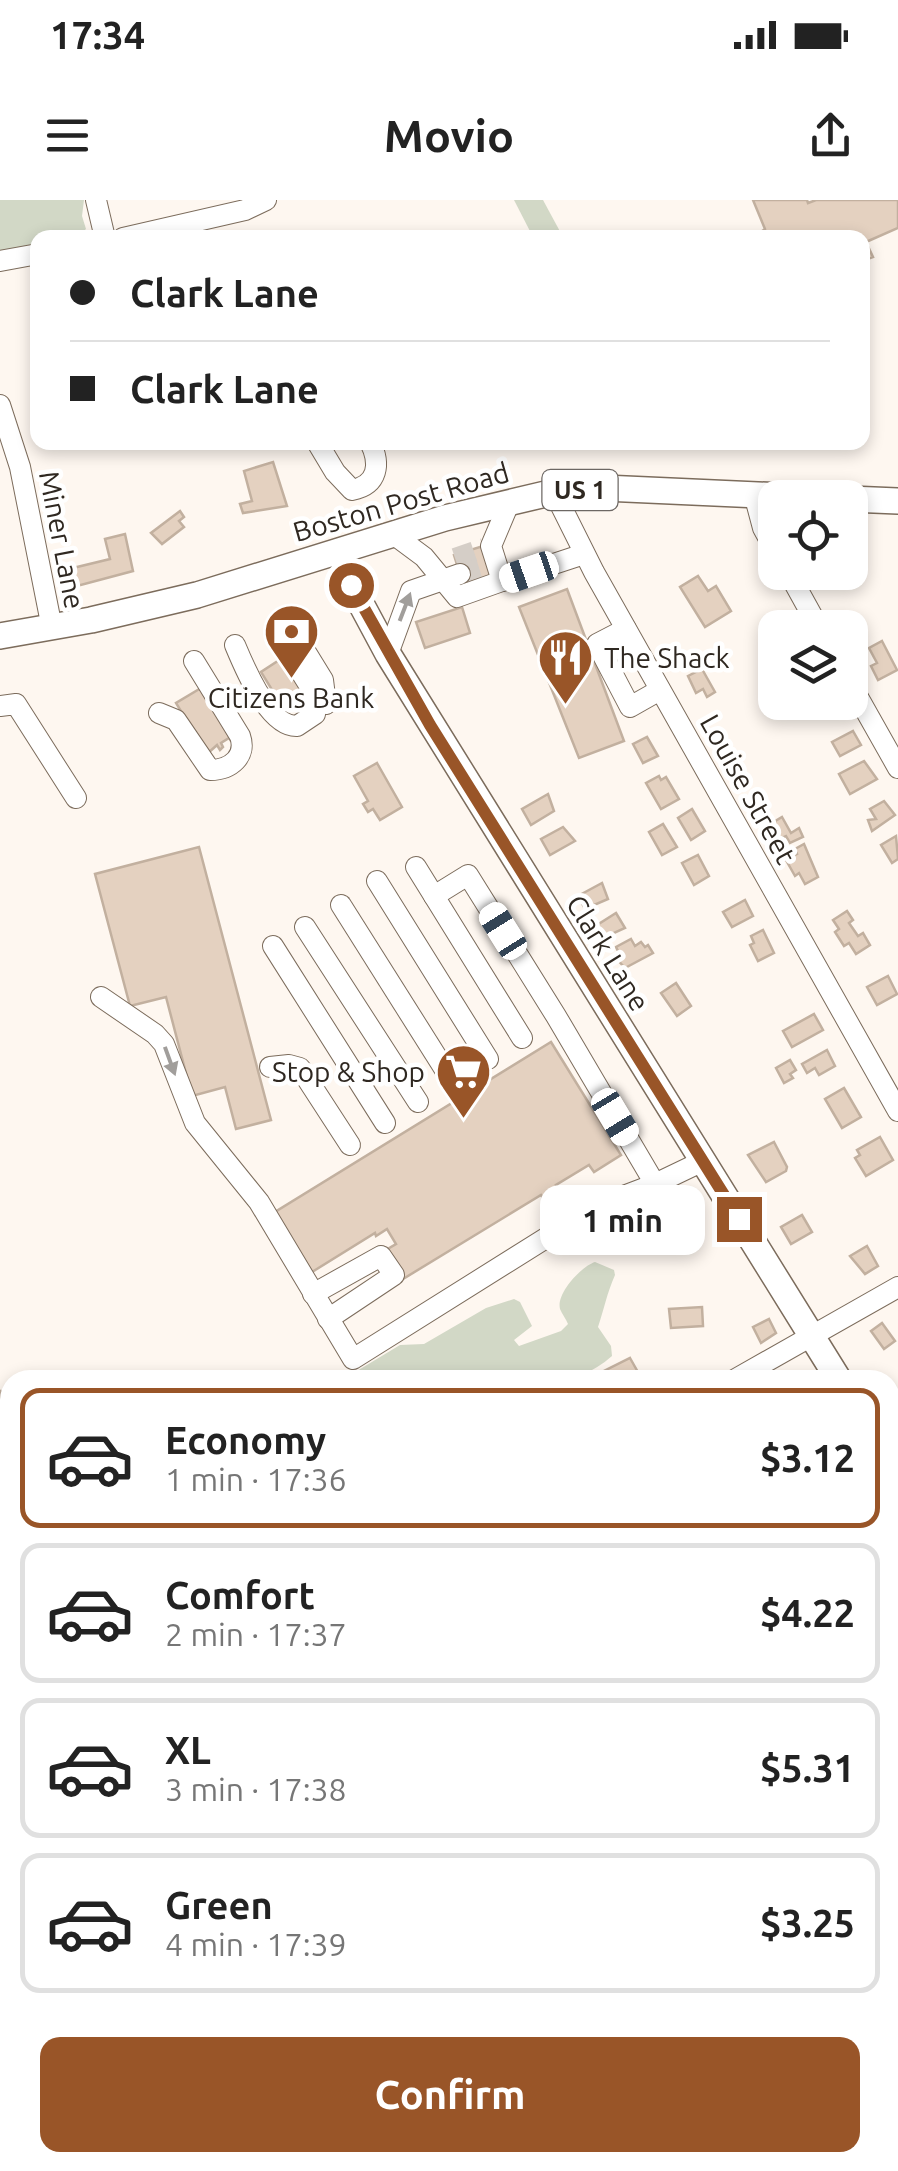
<!DOCTYPE html>
<meta charset="utf-8">
<style>
body{margin:0;font-family:Ubuntu,sans-serif;background:#f6f6f6;color:#222;height:100vh;display:flex;flex-direction:column;font-size:38px;white-space:nowrap}
*{box-sizing:border-box;margin:0}
p{font-size:32px;color:#767676}
.icon{flex:none;width:55px;height:55px;fill:none;stroke:currentColor;stroke-width:2;stroke-linecap:round;stroke-linejoin:round}
.map{position:relative;flex:1;overflow:hidden}
.details{position:absolute;left:0px;top:1170px;width:900px;height:802px;display:flex;flex-direction:column;background:#fff;border-radius:30px 30px 0 0;box-shadow:0 5px 15px #0003}
.details>*{flex:none}
.guide{position:absolute;left:30px;top:30px;width:840px;height:220px;border-radius:20px;box-shadow:0 5px 15px #0003;display:grid;align-content:center;height:220px;padding:0 40px;background:#fff}
.fabs{position:absolute;left:758px;top:280px;display:grid;gap:20px}
.fabs a{display:grid;place-items:center;width:110px;height:110px;border-radius:20px;background:#fff;box-shadow:0 5px 15px #0003;font-size:50px}
.end{position:absolute;width:45px;height:45px;margin:-22px;border:12px solid #995528;background:#fff;box-shadow:0 0 0 5px #fff}
.from{border-radius:50%}
.bubble{position:absolute;height:70px;border-radius:20px;background:#fff;box-shadow:0 5px 15px #0003;font-size:32px;font-weight:700;line-height:70px;text-align:center}
.car{position:absolute;width:30px;height:60px;margin:-30px -15px;border-radius:12px;box-shadow:0 0 8px 2px #0007;background:linear-gradient(#fff 24%,#345 0 40%,#fff 0 76%,#345 0 86%,#fff 0)}
.guide b{display:flex;align-items:center;gap:35px;height:95px;font-size:38px}
.guide b+b{border-top:2px solid #e0e0e0}
.guide i{width:25px;height:25px;background:#222}
ul{padding:18px 0 0;list-style:none}
li{display:flex;align-items:center;gap:30px;height:140px;margin:0 20px 15px;padding:0 20px;border:5px solid #e0e0e0;border-radius:20px}
li div{flex:1}
li b{display:block;font-size:38px}
li em{font-style:normal;font-weight:700}
li.current{border-color:#995528}
li>.icon{width:90px;height:90px;stroke-width:1.5}
.primary-button{display:flex;gap:20px;margin-top:auto;padding:20px 40px}
.primary-button a{flex:1;height:115px;border-radius:20px;background:#995528;color:#fff;font-size:40px;font-weight:700;line-height:115px;text-align:center}
.status{display:flex;justify-content:space-between;align-items:center;height:70px;padding:0 50px;background:#fff;direction:ltr}
.status svg{height:28px;fill:currentColor}
header{display:flex;justify-content:space-between;align-items:center;height:130px;padding:0 40px;background:#fff;font-size:45px;font-weight:700}
.map>svg:first-child{display:block}
.green{fill:#d2d8c6}
.building{fill:#e4d1c0;stroke:#c2b09f;stroke-width:2.5}
.lines{fill:none;stroke-linecap:round;stroke-linejoin:round}
.minor-tunnel{stroke:#d5cec7;stroke-width:20;stroke-dasharray:20 10;stroke-linecap:butt}
.minor-casing{stroke:#7c6c5c;stroke-width:22}
.major-casing{stroke:#7c6c5c;stroke-width:28}
.minor{stroke:#fff;stroke-width:20}
.major{stroke:#fff;stroke-width:25}
.oneway{fill:#a19e9b}
.route{stroke:#995528;stroke-width:12}
.labels{text-anchor:middle;stroke-width:9;stroke-linejoin:round;paint-order:stroke}
.shield{fill:#fff;stroke:#6d6864;stroke-width:2.5}
.shield-label{font-size:25px;font-weight:bold;fill:#2f2821}
.street-label{font-size:28px;fill:#2f2821;stroke:#fff}
.poi-label{font-size:28px;fill:#2f2821;stroke:#fff;text-anchor:start}
</style>
<div class="status"><b>17:34</b><svg viewBox="0 0 49 12"><path d="M0 12V9h3v3zM5 12V6h3v6zM10 12V3h3v9zM15 12V0h3v12zM26 1h20v11H26zM47 4h2v5h-2z"/></svg></div>
<header><svg class="icon" aria-label="menu" viewBox="0 0 24 24"><path d="M4 6h16M4 12h16M4 18h16"/></svg>Movio<svg class="icon" aria-label="share" viewBox="0 0 24 24"><path d="M12 15V3M7 8l5-5 5 5M5 13v7h14v-7"/></svg></header>
<div class="map">
<svg width="898" height="1971" viewBox="0 0 898 1971">
<rect width="100%" height="100%" fill="#fef7f0"/>
<g class="green">
<polygon points="0,0 84,0 82,16 86,29 77,37 38,38 37,46 0,53"/>
<polygon points="514,0 543,0 563,37 533,37"/>
<path d="M595 1062 614 1070 615 1075C607 1093 604 1109 598 1127L611 1146 612 1156C588 1177 560 1186 528 1180 515 1178 509 1175 496 1180H342L400 1145 424 1144 486 1108 514 1099 520 1102 532 1126 514 1140 519 1146 561 1131 568 1124C566 1119 562 1114 560 1109 556 1093 582 1066 595 1062Z"/>
<polygon points="0,1347 10,1350 10,1962 779,1962 784,1971 0,1971"/>
<polygon points="898,1660 898,1815 890,1817 890,1664"/>
</g>
<g class="building">
<polygon points="753,0 807,0 808,3 816,0 898,0 898,28 866,42 873,57 862,61 862,38 752,38 765,29"/>
<polygon points="273,262 287,306 243,313 240,304 252,301 244,271"/>
<polygon points="180,311 184,317 179,321 184,327 162,344 151,333"/>
<polygon points="125,334 133,371 77,386 73,368 110,359 105,339"/>
<polygon points="483,346 494,381 465,390 454,355"/>
<polygon points="850,359 861,359 860,382 827,380 827,372 850,372"/>
<polygon points="698,376 708,391 716,386 731,411 705,427 680,387"/>
<polygon points="567,389 624,541 579,558 519,407"/>
<polygon points="462,407 470,433 425,448 416,422"/>
<polygon points="882,441 897,470 878,480 871,466 877,463 869,448"/>
<polygon points="287,455 312,494 285,511 261,472"/>
<polygon points="702,469 715,492 707,497 703,489 696,493 688,476"/>
<polygon points="206,485 231,541 229,538 221,543 223,547 220,550 217,545 207,554 176,503"/>
<polygon points="853,531 861,545 840,556 832,542"/>
<polygon points="647,537 658,556 643,563 633,544"/>
<polygon points="864,561 877,579 850,594 839,574"/>
<polygon points="377,563 402,607 380,620 373,609 368,612 363,604 368,601 354,576"/>
<polygon points="659,576 661,580 666,577 679,599 661,609 646,583"/>
<polygon points="548,594 554,611 531,625 522,609"/>
<polygon points="884,601 895,615 872,631 868,620 876,619 870,609"/>
<polygon points="692,609 705,631 691,640 678,618"/>
<polygon points="782,617 791,633 799,628 803,637 790,643 786,636 775,641 767,626"/>
<polygon points="663,624 677,647 662,655 649,632"/>
<polygon points="563,627 575,641 550,655 541,639"/>
<polygon points="896,636 898,659 892,663 881,645"/>
<polygon points="804,644 818,677 805,684 799,673 795,676 786,660 797,654 795,649"/>
<polygon points="199,647 271,920 236,929 225,887 192,896 166,797 130,806 95,674"/>
<polygon points="698,655 709,676 694,685 682,663"/>
<polygon points="602,683 608,699 585,709 578,696"/>
<polygon points="745,700 753,716 732,727 723,712"/>
<polygon points="847,711 853,720 849,723 858,736 863,733 870,745 856,754 849,743 844,746 835,732 839,729 833,720"/>
<polygon points="616,713 625,728 601,739 594,727"/>
<polygon points="763,730 774,753 758,761 750,745 754,743 751,736"/>
<polygon points="631,739 635,746 641,742 645,747 648,745 653,753 625,768 614,756 619,753 616,747"/>
<polygon points="888,776 897,794 877,805 867,787"/>
<polygon points="676,783 691,806 677,816 661,793"/>
<polygon points="814,814 823,830 792,847 783,831"/>
<polygon points="551,842 621,955 594,972 589,965 556,985 563,995 547,1005 541,995 403,1079 386,1050 396,1044 387,1029 376,1036 375,1033 312,1072 275,1012"/>
<polygon points="827,850 835,866 819,875 815,868 807,873 802,864"/>
<polygon points="790,860 796,870 790,874 793,878 784,883 776,868"/>
<polygon points="844,888 861,917 842,928 825,899"/>
<polygon points="880,937 893,960 866,976 855,958 860,955 857,950"/>
<polygon points="774,942 787,967 786,971 766,982 748,955"/>
<polygon points="687,1013 688,1016 694,1013 697,1026 682,1033 675,1018"/>
<polygon points="802,1015 812,1032 791,1044 781,1027"/>
<polygon points="867,1046 878,1066 865,1074 850,1056"/>
<polygon points="702,1107 703,1126 671,1128 669,1109"/>
<polygon points="769,1119 776,1133 761,1143 753,1127"/>
<polygon points="882,1123 895,1141 884,1149 871,1131"/>
<polygon points="630,1158 639,1174 629,1180 597,1180 594,1176"/>
<polygon points="0,1190 10,1214 10,1299 0,1287"/>
</g>
<g class="lines">
<g class="minor-tunnel">
<polyline points="455,358 484,348"/>
<polyline points="460,374 489,365"/>
</g>
<defs>
<g id="minor">
<polyline points="96,0 105,38"/>
<polyline points="123,38 245,10 266,0"/>
<polyline points="0,61 38,54"/>
<polyline points="0,205 20,267 52,428"/>
<path d="M317 242 335 272 352 290C378 285 381 264 370 242"/>
<polyline points="554,292 594,372 898,911"/>
<polyline points="754,294 763,328 775,350"/>
<polyline points="393,334 424,357 457,397 502,381 491,346 510,301"/>
<polyline points="788,372 819,428"/>
<polyline points="502,381 584,354"/>
<polyline points="291,428 323,480 326,504"/>
<polyline points="626,429 597,444 630,507 660,490"/>
<path d="M235 445C245 469 269 527 297 526L315 514 317 498 276 432"/>
<polyline points="388,454 411,391 460,374"/>
<polyline points="850,483 898,568"/>
<polyline points="0,506 16,504 76,598"/>
<path d="M159 513 176 520 210 570C231 570 247 556 240 536L194 461"/>
<polyline points="416,667 522,838"/>
<polyline points="377,681 488,859"/>
<polyline points="341,705 452,881"/>
<polyline points="305,727 418,902"/>
<polyline points="273,746 385,923"/>
<polyline points="101,797 155,834 164,844 195,923 259,1002 353,1159 597,1006 655,984 556,816 468,675 434,696"/>
<polyline points="270,867 289,865 300,868 350,945"/>
<polyline points="655,984 703,961"/>
<polyline points="313,1094 381,1056 394,1075 328,1119"/>
<polyline points="734,1180 898,1087"/>
</g>
<g id="major">
<polyline points="850,299 898,301"/>
<polyline points="341,351 351,385 388,454 839,1180"/>
<polyline points="0,436 91,420 197,395 445,318 554,292 604,288 827,298"/>
<polyline points="890,1265 898,1278"/>
</g>
</defs>
<use href="#minor" class="minor-casing"/>
<use href="#major" class="major-casing"/>
<use href="#minor" class="minor"/>
<use href="#major" class="major"/>
</g>
<defs><path id="oneway-solid" d="M-6-.8H1V-3.2L6.5 0L1 3.2V.8H-6Z" transform="scale(2.5)"/></defs>
<g class="oneway">
<use href="#oneway-solid" transform="translate(405 407) rotate(-69)"/>
<use href="#oneway-solid" transform="translate(170 861) rotate(70)"/>
</g>
<g class="lines">
<polyline class="route" points="351,385 430,525 739,1019"/>
</g>
<defs>
<symbol id="bank-pin" viewBox="-11 -11 22 30"><path d="M0 17L-7.5 6A9.5 9.5 0 1 1 7.5 6Z" fill="#995528" stroke="#fff"/><path d="M-6-4H6V4H-6ZM0-2.3a2.3 2.3 0 1 0 0 4.6a2.3 2.3 0 1 0 0-4.6Z" fill="#fff"/></symbol>
<symbol id="restaurant-pin" viewBox="-11 -11 22 30"><path d="M0 17L-7.5 6A9.5 9.5 0 1 1 7.5 6Z" fill="#995528" stroke="#fff"/><path d="M-5-6h1v4h1v-4h1v4h1v-4h1v5L-1.5 .5V6h-2V.5L-5-1ZM5-6V6H3V1.5H1.5Q1.5-4 5-6Z" fill="#fff"/></symbol>
<symbol id="supermarket-pin" viewBox="-11 -11 22 30"><path d="M0 17L-7.5 6A9.5 9.5 0 1 1 7.5 6Z" fill="#995528" stroke="#fff"/><path d="M-6-5.5h2.5l.6 2H6L4.5 2H-2.5L-4.4-4H-6ZM-1.5 3.2a1.3 1.3 0 1 0 .1 0ZM3 3.2a1.3 1.3 0 1 0 .1 0Z" fill="#fff"/></symbol>
</defs>
<g fill-rule="evenodd">
<use href="#bank-pin" x="260" y="400" width="63" height="86"/>
<use href="#restaurant-pin" x="534" y="426" width="63" height="86"/>
<use href="#supermarket-pin" x="432" y="840" width="63" height="86"/>
</g>
<g class="labels">
<rect class="shield" x="542.5" y="270" width="75" height="40" rx="8"/>
<g class="shield-label">
<text x="580" y="299">US 1</text>
</g>
<g class="street-label">
<text transform="translate(401 302) rotate(-16)" y="10">Boston Post Road</text>
<text transform="translate(62 340) rotate(79)" y="10">Miner Lane</text>
<text transform="translate(748 589) rotate(61)" y="10">Louise Street</text>
<text transform="translate(608 753) rotate(58)" y="10">Clark Lane</text>
</g>
<g class="poi-label">
<text x="604" y="468">The Shack</text>
<text x="291" y="508" text-anchor="middle">Citizens Bank</text>
<text x="425" y="882" text-anchor="end">Stop &amp; Shop</text>
</g>
</g>
</svg>
<div class="fabs">
<a><svg class="icon" aria-label="locate" viewBox="0 0 24 24"><circle cx="12" cy="12" r="6"/><path d="M12 2v4M12 18v4M2 12h4M18 12h4"/></svg></a>
<a><svg class="icon" aria-label="layers" viewBox="0 0 24 24"><path d="M12 4l9 5-9 5-9-5zM3 14l9 5 9-5"/></svg></a>
</div>
<i class="end from" style="left:351px;top:385px"></i>
<i class="end" style="left:739px;top:1019px"></i>
<div class="bubble" style="left:540px;top:985px;width:165px">1 min</div>
<i class="car" style="left:529px;top:372px;rotate:251deg"></i>
<i class="car" style="left:503px;top:731px;rotate:328deg"></i>
<i class="car" style="left:615px;top:917px;rotate:149deg"></i>
<div class="guide">
<b><i class="from"></i>Clark Lane</b>
<b><i></i>Clark Lane</b>
</div>
<section class="details">
<ul>
<li class="current"><svg class="icon" aria-label="car" viewBox="0 0 24 24"><path d="M5 17H2v-5l4-1 3-4h7l3 4 3 1v5h-3M9 17h6M6 11h13"/><circle cx="7" cy="17" r="2"/><circle cx="17" cy="17" r="2"/></svg><div><b>Economy</b><p>1 min · 17:36</p></div><em>$3.12</em></li>
<li><svg class="icon" aria-label="car" viewBox="0 0 24 24"><path d="M5 17H2v-5l4-1 3-4h7l3 4 3 1v5h-3M9 17h6M6 11h13"/><circle cx="7" cy="17" r="2"/><circle cx="17" cy="17" r="2"/></svg><div><b>Comfort</b><p>2 min · 17:37</p></div><em>$4.22</em></li>
<li><svg class="icon" aria-label="car" viewBox="0 0 24 24"><path d="M5 17H2v-5l4-1 3-4h7l3 4 3 1v5h-3M9 17h6M6 11h13"/><circle cx="7" cy="17" r="2"/><circle cx="17" cy="17" r="2"/></svg><div><b>XL</b><p>3 min · 17:38</p></div><em>$5.31</em></li>
<li><svg class="icon" aria-label="car" viewBox="0 0 24 24"><path d="M5 17H2v-5l4-1 3-4h7l3 4 3 1v5h-3M9 17h6M6 11h13"/><circle cx="7" cy="17" r="2"/><circle cx="17" cy="17" r="2"/></svg><div><b>Green</b><p>4 min · 17:39</p></div><em>$3.25</em></li>
</ul>
<div class="primary-button"><a>Confirm</a></div>
</section>
</div>
